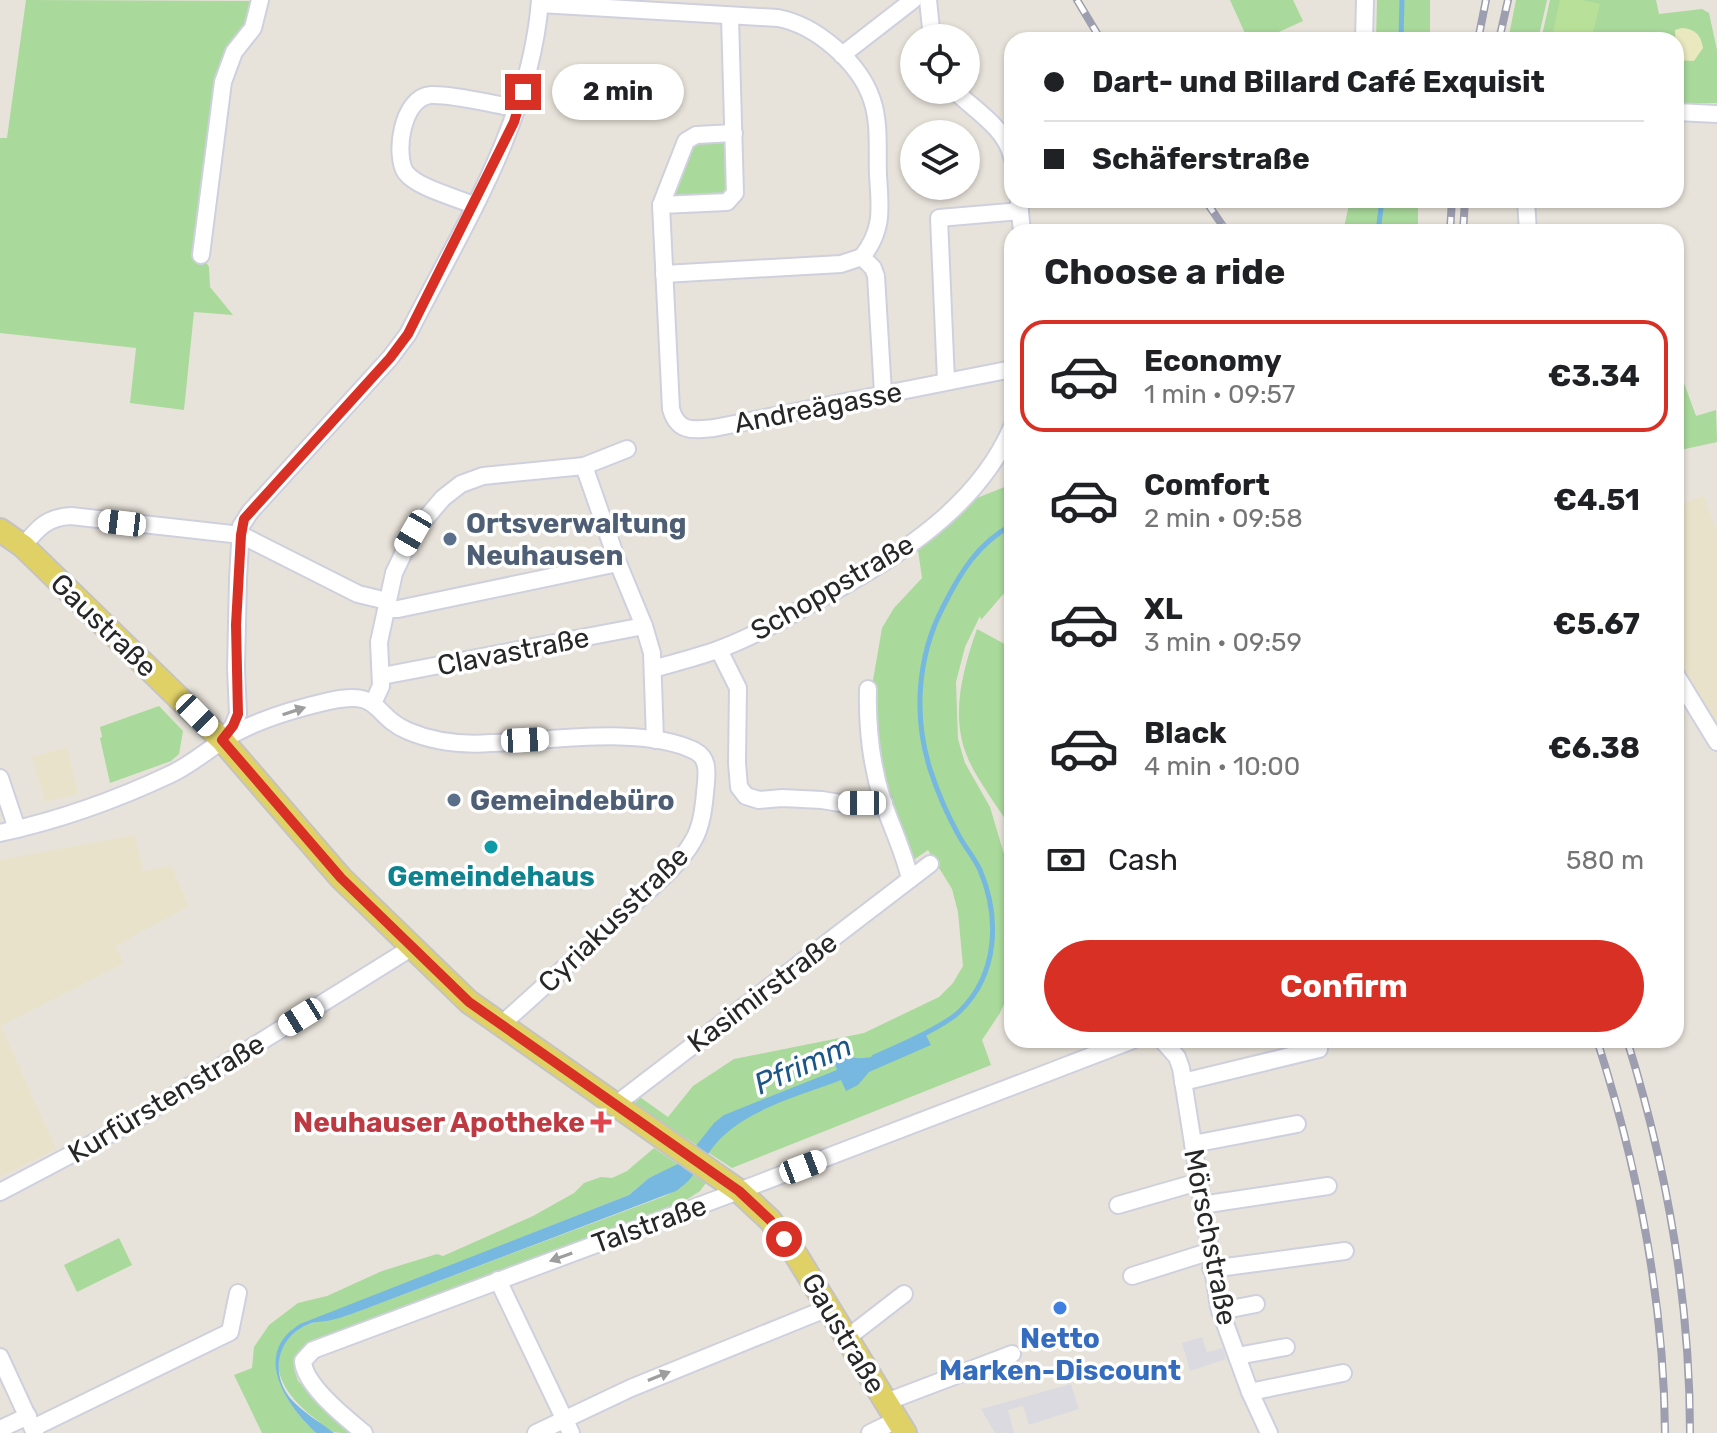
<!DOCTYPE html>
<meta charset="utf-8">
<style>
body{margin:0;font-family:Rubik,sans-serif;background:#f2f2f2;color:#202124;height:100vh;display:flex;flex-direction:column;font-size:30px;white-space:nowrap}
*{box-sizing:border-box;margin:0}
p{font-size:26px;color:#757577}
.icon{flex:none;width:44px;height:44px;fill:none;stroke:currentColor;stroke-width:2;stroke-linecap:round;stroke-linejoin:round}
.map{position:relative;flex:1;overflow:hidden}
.sheet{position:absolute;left:1004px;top:224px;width:680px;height:824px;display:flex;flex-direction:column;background:#fff;border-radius:24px;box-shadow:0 2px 6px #0004}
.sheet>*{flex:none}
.hud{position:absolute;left:1004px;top:32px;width:680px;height:176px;border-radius:24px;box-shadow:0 2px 6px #0004;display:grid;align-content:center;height:176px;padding:0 40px;background:#fff}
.controls{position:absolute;left:900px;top:24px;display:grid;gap:16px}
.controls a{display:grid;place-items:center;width:80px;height:80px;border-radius:50%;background:#fff;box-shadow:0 2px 6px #0004;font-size:40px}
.end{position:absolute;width:36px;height:36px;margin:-18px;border:10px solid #d93025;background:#fff;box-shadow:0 0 0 4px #fff}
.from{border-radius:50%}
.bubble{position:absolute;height:56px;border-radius:28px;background:#fff;box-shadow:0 2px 6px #0004;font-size:26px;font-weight:700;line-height:56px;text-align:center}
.car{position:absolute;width:24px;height:48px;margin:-24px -12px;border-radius:10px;box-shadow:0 0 6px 2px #0007;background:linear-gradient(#fff 24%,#345 0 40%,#fff 0 76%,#345 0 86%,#fff 0)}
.hud b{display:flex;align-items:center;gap:28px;height:76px;font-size:30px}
.hud b+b{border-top:2px solid #e0e0e0}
.hud i{width:20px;height:20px;background:#202124}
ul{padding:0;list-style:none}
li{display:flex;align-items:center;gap:24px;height:112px;margin:0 16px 12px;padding:0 24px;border:4px solid transparent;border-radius:24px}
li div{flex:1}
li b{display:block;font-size:30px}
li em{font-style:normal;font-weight:700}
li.on{border-color:#d93025}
li>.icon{width:72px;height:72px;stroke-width:1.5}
h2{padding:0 40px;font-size:36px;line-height:96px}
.pay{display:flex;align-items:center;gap:20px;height:88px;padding:0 40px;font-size:30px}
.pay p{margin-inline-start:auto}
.action{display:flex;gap:16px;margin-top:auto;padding:16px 40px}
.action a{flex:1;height:92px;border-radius:48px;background:#d93025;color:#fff;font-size:32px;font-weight:700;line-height:92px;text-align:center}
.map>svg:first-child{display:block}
.industrial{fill:#dcdae1}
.education{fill:#e8e2ca}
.green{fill:#a9d99b}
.sand{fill:#eae8bf}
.pitch{fill:#b9e098}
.water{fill:#77b8e0}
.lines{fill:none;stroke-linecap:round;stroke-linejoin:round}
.stream{stroke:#77b8e0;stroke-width:5}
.minor-casing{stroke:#cfd0de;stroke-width:20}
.major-casing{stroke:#c3c3c3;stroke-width:26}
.minor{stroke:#fff;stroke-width:16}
.major{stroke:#e0d167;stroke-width:22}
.rail-casing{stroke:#9d9eaf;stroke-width:8}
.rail{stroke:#fff;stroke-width:5;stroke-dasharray:15;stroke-linecap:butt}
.oneway{fill:#9e9e9e}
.route{stroke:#d93025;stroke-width:10}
.service-dot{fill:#5c6f8a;stroke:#fff;stroke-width:3}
.culture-dot{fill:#0f9aa8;stroke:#fff;stroke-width:3}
.health-dot{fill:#e0444e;stroke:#fff;stroke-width:3}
.shop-dot{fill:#3f7fe0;stroke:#fff;stroke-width:3}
.labels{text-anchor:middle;stroke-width:7;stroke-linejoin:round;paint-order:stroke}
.street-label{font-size:28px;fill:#272727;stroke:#fff}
.service-label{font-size:28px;font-weight:bold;fill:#4e5e75;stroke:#fff;text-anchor:start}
.culture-label{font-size:28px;font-weight:bold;fill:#0d838f;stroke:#fff}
.health-label{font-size:28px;font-weight:bold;fill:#be3a42;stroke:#fff;text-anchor:end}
.shop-label{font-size:28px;font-weight:bold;fill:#366cbe;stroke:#fff}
.water-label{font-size:30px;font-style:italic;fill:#1b5686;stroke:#fff}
</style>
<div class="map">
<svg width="1717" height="1433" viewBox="0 0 1717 1433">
<rect width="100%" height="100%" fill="#e8e3da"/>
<g class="industrial">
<polygon points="1202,1337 1207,1352 1223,1348 1226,1359 1190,1371 1182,1343"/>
<polygon points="1071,1384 1079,1409 1029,1425 1023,1406 1008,1410 1014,1433 995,1433 981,1409"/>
</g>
<g class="education">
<polygon points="1704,496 1717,532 1717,728 1676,667 1676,506"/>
<polygon points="67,747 78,794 45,802 32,757"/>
<polygon points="135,835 143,871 171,866 189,906 115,946 124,963 1,1026 56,1149 0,1177 0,860"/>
</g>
<g class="green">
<polygon points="26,0 260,1 234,52 201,254 209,267 210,287 233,315 194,312 184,410 130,403 136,348 0,333 0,138 7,138"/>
<polygon points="1230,0 1293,0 1303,21 1261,40 1248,40"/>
<polygon points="1377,0 1430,0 1430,40 1376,40"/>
<polygon points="1516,0 1547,0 1538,40 1508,40"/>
<polygon points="1550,0 1656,0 1659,14 1702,9 1709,13 1717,50 1717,103 1676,103 1676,40 1541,40"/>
<polygon points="724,140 727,143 730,185 724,196 677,198 673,191 693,142"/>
<polygon points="1350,200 1418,200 1418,232 1343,232"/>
<polygon points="1676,361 1696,416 1716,410 1717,442 1676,451"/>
<polygon points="1012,484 1012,584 981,620 980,616 965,647 956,682 958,739 965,763 990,807 1012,881 1012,987 1000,1013 982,1040 991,1065 732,1168 637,1106 635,1101 637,1095 668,1117 693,1086 734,1059 864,1033 939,997 953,983 963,966 958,912 952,889 928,850 912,861 882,782 871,692 882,628 894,608 922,578 918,550 977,498"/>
<path d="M977 629 1012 648V830C999 808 976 779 967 756 950 715 963 669 977 629Z"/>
<polygon points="159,706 183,731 179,754 171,761 110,783 100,738 102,737 100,727"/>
<path d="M654 1148 679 1165 649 1178 629 1195 294 1328C256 1361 287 1406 316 1433H262L234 1375 252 1368 254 1347 269 1325 298 1303 327 1296 382 1271 437 1254 443 1256 533 1216 574 1193 584 1183 601 1177 612 1178 627 1171Z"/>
<path d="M693 1175 706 1183 700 1191 686 1200 544 1254 299 1356 294 1369 298 1381 352 1433C346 1433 338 1433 333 1432 326 1429 319 1421 313 1417 287 1397 261 1362 293 1334 307 1321 328 1320 346 1316L665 1196 682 1187Z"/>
<polygon points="119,1238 132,1265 77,1292 64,1265"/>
</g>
<path class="sand" d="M1682 28C1695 29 1701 35 1703 48L1694 61 1676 60 1675 30Z"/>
<polygon class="pitch" points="1560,0 1581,0 1600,4 1591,40 1551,40"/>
<path class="water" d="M926 1035 931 1045 869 1072 858 1085 846 1091 841 1080C800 1096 753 1107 721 1138 705 1154 696 1179 676 1191L373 1306C359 1311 346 1317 331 1320 323 1322 315 1321 307 1325 277 1338 270 1373 290 1398 302 1412 320 1422 334 1433H316C286 1405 251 1354 300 1324L629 1195 649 1178 684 1161 714 1123 724 1115 837 1070 834 1061 849 1056C867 1065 908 1044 926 1035Z"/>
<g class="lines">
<g class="stream">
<polyline points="1401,40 1402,0"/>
<polyline points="1378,232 1382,200"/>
<path d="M874 1057C895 1048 945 1026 960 1011 998 974 1000 917 980 870 974 857 964 846 958 834 947 814 938 793 931 772 913 718 917 657 943 607 960 573 978 543 1012 525"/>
</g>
<defs>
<g id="minor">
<polyline points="928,0 932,38"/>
<path d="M540 4 778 18C816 25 860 63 872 100 880 123 877 151 878 175 880 208 884 229 862 257L873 268 876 276 883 393"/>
<path d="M730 17 735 193 727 202 661 205 671 409C678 433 693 430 714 428L1012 369"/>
<polyline points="1364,40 1365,0"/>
<polyline points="842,55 913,0"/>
<path d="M954 90C973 109 1006 128 1012 157"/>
<polyline points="1676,112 1717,114"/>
<polyline points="1526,200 1528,232"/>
<polyline points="1019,202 1022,232"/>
<path d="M473 205C455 197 418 188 406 173 394 157 401 97 431 95 455 94 494 105 518 108"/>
<polyline points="661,205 686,141 696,135 734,133"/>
<polyline points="201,255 223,82 234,52 253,28 260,0"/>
<polyline points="664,274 841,264 862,257"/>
<polyline points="946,381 939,218 1020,211"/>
<polyline points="584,466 618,563 644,626 652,653 655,740"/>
<path d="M23 546C38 528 47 517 71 516L241 535 358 594 387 601"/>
<polyline points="387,609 398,609 618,563"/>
<polyline points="719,650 738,688 737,763 739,787 746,796 759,800 782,798 822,800 840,803 884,803"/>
<path d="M653 669C674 663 697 657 717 650 748 639 777 623 805 607 884 565 975 514 1012 427"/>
<polyline points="1676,675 1717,742"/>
<polyline points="382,676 644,626"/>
<path d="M868 689C867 728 871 765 883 802 892 828 904 852 910 879"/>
<polyline points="374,701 381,686 379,642 394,573 413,533 443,498 461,484 483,476 584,466 627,449"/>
<path d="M223 739 233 726 238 714 236 668 238 579 241 526 250 512 390 358 408 334C462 228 531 121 540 0"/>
<polyline points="0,778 17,829"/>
<path d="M0 833C60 820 116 800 171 774 190 765 205 752 222 741 252 721 294 709 329 701 383 689 371 715 408 731 434 742 464 745 491 743 548 741 644 725 695 751 708 758 707 770 706 783 704 803 703 824 693 841 678 867 652 887 630 907 588 947 544 986 501 1025"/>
<polyline points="1162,1040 1177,1057 1181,1068 1219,1307 1250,1392 1269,1433"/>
<polyline points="1183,1082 1319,1049"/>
<polyline points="615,1105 930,864"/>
<polyline points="1193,1144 1297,1124"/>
<polyline points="0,1192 127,1125 411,948"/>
<polyline points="1118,1205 1198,1182"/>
<polyline points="1201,1205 1328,1186"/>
<polyline points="1211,1269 1345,1251"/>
<polyline points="1132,1276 1208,1252"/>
<polyline points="498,1280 571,1433"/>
<polyline points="1220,1311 1256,1304"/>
<polyline points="847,1338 904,1294"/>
<polyline points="1237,1356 1286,1347"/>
<polyline points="0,1357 35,1433"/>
<polyline points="1250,1392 1343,1373"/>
<polyline points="886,1402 1012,1354"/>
<polyline points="33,1428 230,1332 238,1293"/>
<polyline points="0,1429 28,1416"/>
<path d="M364 1433C346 1418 304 1385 303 1361L313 1350 752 1186 1133 1040"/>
<polyline points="536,1433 631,1388 828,1308"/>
<polyline points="870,1433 897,1420"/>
</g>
<polyline id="major" points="0,530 23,546 222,740 341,878 469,1002 739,1191 770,1220 796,1255 905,1433"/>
</defs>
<use href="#minor" class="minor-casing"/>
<use href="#major" class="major-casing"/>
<use href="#minor" class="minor"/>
<use href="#major" class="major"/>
<defs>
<g id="rail">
<polyline points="1077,0 1101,40"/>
<polyline points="1478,40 1486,0"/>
<polyline points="1499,40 1508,0"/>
<polyline points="1205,200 1227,232"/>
<polyline points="1450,232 1452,200"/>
<polyline points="1463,232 1465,200"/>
<path d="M1597 1040C1638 1168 1664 1298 1665 1433"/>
<path d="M1627 1040C1667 1168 1690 1299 1690 1433"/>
</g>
</defs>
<use href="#rail" class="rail-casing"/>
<use href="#rail" class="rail"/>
</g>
<defs><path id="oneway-solid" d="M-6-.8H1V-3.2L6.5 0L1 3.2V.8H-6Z" transform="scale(2)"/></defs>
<g class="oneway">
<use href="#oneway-solid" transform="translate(294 711) rotate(-18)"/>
<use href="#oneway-solid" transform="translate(561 1257) rotate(160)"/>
<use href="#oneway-solid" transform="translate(659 1376) rotate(-22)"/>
</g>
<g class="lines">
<polyline class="route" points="523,92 514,122 408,334 390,358 244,519 241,535 236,625 238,714 233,726 222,740 341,878 469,1002 739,1191 770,1220 784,1239"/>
</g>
<g class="service-dot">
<circle cx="450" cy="539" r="8"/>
<circle cx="454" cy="800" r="8"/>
</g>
<circle class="culture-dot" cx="491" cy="847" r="8"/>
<path class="health-dot" d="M597 1110h8v8h8v8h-8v8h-8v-8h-8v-8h8z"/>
<circle class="shop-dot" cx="1060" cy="1308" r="8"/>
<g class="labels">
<g class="street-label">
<text transform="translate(818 407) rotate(-11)" y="10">Andreägasse</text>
<text transform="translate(832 587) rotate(-30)" y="10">Schoppstraße</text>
<text transform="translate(104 625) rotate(44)" y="10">Gaustraße</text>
<text transform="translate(513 651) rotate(-11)" y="10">Clavastraße</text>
<text transform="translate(613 919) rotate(-44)" y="10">Cyriakusstraße</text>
<text transform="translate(762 992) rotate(-37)" y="10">Kasimirstraße</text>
<text transform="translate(166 1098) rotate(-31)" y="10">Kurfürstenstraße</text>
<text transform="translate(649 1224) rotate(-20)" y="10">Talstraße</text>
<text transform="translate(1211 1237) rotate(79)" y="10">Mörschstraße</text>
<text transform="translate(844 1333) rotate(59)" y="10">Gaustraße</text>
</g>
<g class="service-label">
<text x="466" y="533">Ortsverwaltung<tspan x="466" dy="32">Neuhausen</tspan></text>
<text x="470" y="810">Gemeindebüro</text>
</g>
<g class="culture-label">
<text x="491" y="886">Gemeindehaus</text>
</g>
<g class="health-label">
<text x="585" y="1132">Neuhauser Apotheke</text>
</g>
<g class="shop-label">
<text x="1060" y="1348">Netto<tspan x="1060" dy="32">Marken-Discount</tspan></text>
</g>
<g class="water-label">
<text transform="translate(803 1065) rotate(-24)" y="10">Pfrimm</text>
</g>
</g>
</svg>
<div class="controls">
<a><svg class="icon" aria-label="locate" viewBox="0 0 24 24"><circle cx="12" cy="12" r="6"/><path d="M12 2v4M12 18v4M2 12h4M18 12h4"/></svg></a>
<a><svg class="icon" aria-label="layers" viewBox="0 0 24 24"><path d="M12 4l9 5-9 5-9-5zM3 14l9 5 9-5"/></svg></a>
</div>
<i class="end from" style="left:784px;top:1239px"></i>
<i class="end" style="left:523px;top:92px"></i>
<div class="bubble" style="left:552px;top:64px;width:132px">2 min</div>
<i class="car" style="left:122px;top:523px;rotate:277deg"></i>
<i class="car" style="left:413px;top:533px;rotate:210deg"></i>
<i class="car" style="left:197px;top:715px;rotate:135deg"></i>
<i class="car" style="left:525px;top:740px;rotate:87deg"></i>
<i class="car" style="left:862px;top:803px;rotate:270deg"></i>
<i class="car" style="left:301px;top:1017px;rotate:238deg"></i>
<i class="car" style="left:803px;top:1167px;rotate:69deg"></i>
<div class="hud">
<b><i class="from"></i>Dart- und Billard Café Exquisit</b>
<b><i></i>Schäferstraße</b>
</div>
<section class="sheet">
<h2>Choose a ride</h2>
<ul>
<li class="on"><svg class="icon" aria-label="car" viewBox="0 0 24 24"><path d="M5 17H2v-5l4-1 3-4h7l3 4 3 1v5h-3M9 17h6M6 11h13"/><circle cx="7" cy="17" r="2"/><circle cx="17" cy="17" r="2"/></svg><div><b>Economy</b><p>1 min · 09:57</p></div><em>€3.34</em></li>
<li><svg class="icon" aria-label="car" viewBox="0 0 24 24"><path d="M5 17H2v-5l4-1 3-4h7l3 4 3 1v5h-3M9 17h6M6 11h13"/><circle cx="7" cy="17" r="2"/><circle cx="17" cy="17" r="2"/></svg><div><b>Comfort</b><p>2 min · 09:58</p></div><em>€4.51</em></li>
<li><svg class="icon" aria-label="car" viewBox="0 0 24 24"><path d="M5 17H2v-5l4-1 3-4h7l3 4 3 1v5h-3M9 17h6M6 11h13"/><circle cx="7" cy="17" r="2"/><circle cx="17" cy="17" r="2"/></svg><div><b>XL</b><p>3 min · 09:59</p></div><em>€5.67</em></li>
<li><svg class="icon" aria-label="car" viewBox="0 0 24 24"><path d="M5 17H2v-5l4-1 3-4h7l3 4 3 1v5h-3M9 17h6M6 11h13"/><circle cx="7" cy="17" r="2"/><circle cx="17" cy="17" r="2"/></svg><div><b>Black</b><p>4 min · 10:00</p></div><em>€6.38</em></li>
</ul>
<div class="pay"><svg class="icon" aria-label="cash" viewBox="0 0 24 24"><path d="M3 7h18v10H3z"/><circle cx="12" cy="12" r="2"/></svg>Cash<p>580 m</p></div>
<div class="action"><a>Confirm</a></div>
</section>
</div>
